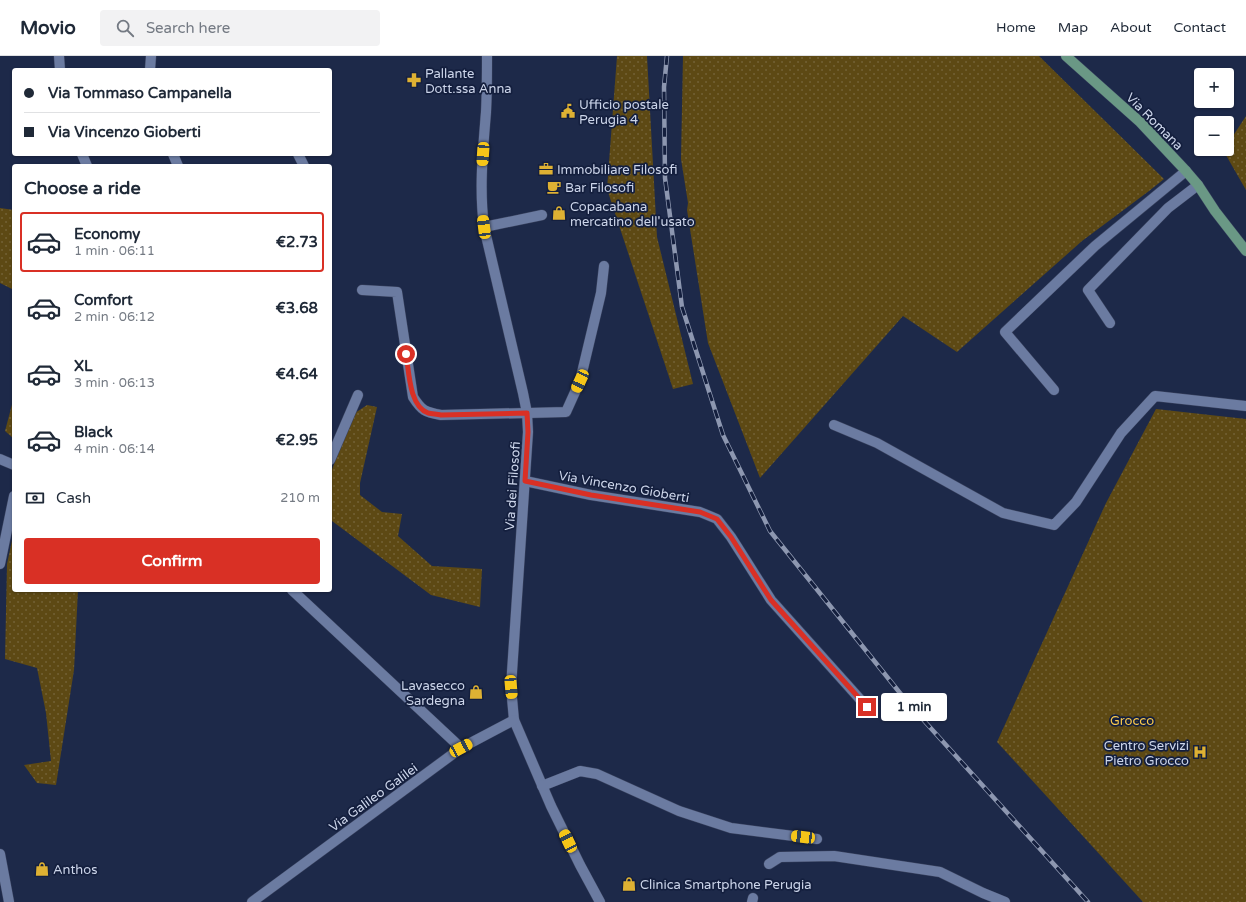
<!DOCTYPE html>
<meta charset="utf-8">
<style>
body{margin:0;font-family:"Varela Round",sans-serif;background:#f2f2f3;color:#1f2937;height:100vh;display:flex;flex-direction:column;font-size:15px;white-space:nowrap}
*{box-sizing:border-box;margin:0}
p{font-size:13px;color:#747a83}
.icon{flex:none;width:22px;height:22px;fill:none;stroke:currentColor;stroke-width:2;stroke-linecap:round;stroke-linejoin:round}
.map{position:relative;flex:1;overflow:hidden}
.panel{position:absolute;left:12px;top:108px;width:320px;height:428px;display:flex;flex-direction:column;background:#fff;border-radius:4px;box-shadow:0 1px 3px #0004}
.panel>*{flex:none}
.banner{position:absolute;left:12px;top:12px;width:320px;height:88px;border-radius:4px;box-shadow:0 1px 3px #0004;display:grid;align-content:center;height:88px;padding:0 12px;background:#fff}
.tools{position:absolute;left:1194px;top:12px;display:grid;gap:8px}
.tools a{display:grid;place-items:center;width:40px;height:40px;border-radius:4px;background:#fff;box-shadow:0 1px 3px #0004;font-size:20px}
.end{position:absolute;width:18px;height:18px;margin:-9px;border:5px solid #d93025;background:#fff;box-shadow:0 0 0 2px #fff}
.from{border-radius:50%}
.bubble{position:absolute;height:28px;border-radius:4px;background:#fff;box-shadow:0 1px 3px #0004;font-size:13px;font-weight:800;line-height:28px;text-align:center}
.car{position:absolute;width:12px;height:24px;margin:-12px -6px;border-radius:5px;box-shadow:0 0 3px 1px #0007;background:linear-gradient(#f5c518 24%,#345 0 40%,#f5c518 0 76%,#345 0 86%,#f5c518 0)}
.banner b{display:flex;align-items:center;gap:14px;height:38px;font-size:15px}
.banner b+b{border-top:1px solid #e0e1e3}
.banner i{width:10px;height:10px;background:#1f2937}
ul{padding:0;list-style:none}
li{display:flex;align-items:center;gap:12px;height:60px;margin:0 8px 6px;padding:0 4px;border:2px solid transparent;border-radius:4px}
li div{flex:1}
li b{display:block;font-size:15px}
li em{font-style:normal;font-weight:800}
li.active{border-color:#d93025}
li>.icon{width:36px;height:36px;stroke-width:1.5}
h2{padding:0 12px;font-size:18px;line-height:48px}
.pay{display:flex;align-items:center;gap:10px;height:44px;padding:0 12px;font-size:15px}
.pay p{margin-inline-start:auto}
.primary-button{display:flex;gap:8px;margin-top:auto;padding:8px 12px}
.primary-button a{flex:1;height:46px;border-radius:4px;background:#d93025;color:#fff;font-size:16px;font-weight:800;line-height:46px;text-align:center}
header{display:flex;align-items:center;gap:24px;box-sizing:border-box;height:56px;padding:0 20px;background:#fff;border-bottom:1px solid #e0e1e3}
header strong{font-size:19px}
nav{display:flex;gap:22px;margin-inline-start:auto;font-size:14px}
.search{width:280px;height:36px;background:#f2f2f3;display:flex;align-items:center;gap:10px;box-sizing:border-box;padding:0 14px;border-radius:4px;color:#747a83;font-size:15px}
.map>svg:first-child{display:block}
.green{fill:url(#green-dots)}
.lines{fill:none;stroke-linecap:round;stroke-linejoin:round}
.minor-casing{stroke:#3a435f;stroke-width:11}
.major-casing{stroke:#3a435f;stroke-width:11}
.minor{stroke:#6b7ba1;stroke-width:10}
.major{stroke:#6a9885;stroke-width:10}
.rail-casing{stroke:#8d97b0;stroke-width:4.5}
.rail{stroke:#141f3e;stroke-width:3;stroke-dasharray:9;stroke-linecap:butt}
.route{stroke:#d93025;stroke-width:5}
.labels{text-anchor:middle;stroke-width:3.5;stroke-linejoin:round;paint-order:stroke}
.poi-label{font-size:13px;fill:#ccd5ea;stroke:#141f3e;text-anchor:start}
.street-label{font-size:13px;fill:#ccd5ea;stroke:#141f3e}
.park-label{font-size:13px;fill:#fdcc4d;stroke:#141f3e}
</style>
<header>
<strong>Movio</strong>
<div class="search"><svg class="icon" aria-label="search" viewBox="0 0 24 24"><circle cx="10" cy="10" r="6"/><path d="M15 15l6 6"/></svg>Search here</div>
<nav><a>Home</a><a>Map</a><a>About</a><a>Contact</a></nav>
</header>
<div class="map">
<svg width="1246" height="846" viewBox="0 0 1246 846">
<defs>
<pattern id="green-dots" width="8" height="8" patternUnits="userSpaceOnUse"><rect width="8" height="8" fill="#5d4914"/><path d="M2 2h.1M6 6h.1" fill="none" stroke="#736236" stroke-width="1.8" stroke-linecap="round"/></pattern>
</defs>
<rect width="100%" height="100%" fill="#1d2949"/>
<g class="green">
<polygon points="617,0 647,0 657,181 693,328 673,333 607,133"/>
<polygon points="683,0 1039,0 1164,123 1149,135 1082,185 957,296 903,260 760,422 708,287 687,154 688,147 681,103"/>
<polygon points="1246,60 1246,134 1223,94 1227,93 1227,89"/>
<polygon points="0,152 14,154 14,234 0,227"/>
<polygon points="14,341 14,383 5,375"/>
<polygon points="367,349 377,351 360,427 360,439 382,456 402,458 398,480 432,510 482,513 480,551 431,539 332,465 330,462 330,419 352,359"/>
<polygon points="1156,353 1246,363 1246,846 1143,846 997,686 1106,447"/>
<polygon points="14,475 14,534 78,534 74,614 56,729 37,727 24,709 51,705 46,657 37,612 5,603 7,508"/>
</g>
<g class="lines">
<defs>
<g id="minor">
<polyline points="59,0 60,14"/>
<path d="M487 0C487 19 487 37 486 56 483 94 479 132 484 171L523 337 527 357 528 376 511 631 514 664 551 750 580 809 600 846"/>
<polyline points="150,14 151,0"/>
<polyline points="82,98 87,110"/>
<polyline points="173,98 178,110"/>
<polyline points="298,98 304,110"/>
<polyline points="484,171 542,159"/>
<path d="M362 234 397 236 413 341C422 355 425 356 441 359L566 356 580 325 601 237 604 210"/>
<polyline points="1110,267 1088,234 1168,152 1198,129"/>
<polyline points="1054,334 1005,276 1095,190 1186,115"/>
<polyline points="834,369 877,387 1003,457 1054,469 1076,446 1121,377 1155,340 1246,350"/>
<polyline points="0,403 14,409"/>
<polyline points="330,404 358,339"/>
<polyline points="525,425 591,439 700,456 717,463 731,481 771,544 867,651"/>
<polyline points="0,508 14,440"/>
<polyline points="292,534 461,692"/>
<polyline points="542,730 580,715 597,718 679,755 731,772 817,783"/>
<polyline points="0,798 9,846"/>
<polyline points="769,808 780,801 834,800 940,816 983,837 1005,846"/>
<polyline points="252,846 461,692 514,664"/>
<polyline points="752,846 753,842"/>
</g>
<polyline id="major" points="1066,0 1140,66 1186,115 1198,129 1215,155 1246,195"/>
</defs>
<use href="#minor" class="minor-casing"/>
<use href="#major" class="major-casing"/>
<use href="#minor" class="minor"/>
<use href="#major" class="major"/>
<defs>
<polyline id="rail" points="667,0 664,31 665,122 682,251 723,379 770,475 908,647 1088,846"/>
</defs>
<use href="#rail" class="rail-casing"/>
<use href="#rail" class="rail"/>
</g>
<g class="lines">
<path class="route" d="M406 298C409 315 409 350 428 357 432 358 437 358 441 359L527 357 528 376 525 425 591 439 700 456 717 463 731 481 771 544 867 651"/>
</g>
<defs>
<symbol id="pharmacy-bare" viewBox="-9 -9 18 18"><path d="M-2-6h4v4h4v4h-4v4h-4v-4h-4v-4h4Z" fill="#deb133" stroke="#141f3e" stroke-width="2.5" paint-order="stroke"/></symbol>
<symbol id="civic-bare" viewBox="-9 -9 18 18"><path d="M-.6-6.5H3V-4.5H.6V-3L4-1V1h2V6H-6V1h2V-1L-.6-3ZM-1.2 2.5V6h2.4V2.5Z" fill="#deb133" stroke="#141f3e" stroke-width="2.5" paint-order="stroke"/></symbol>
<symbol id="office-bare" viewBox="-9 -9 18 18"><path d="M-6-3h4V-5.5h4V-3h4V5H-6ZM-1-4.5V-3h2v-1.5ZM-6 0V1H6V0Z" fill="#deb133" stroke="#141f3e" stroke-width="2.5" paint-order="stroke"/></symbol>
<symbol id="cafe-bare" viewBox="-9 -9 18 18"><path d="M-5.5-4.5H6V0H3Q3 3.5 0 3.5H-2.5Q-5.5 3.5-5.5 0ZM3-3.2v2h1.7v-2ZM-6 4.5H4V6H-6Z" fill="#deb133" stroke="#141f3e" stroke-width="2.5" paint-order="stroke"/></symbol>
<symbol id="shop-bare" viewBox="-9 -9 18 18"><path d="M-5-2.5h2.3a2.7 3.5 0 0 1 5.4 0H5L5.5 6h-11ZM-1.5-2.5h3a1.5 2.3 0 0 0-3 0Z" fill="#deb133" stroke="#141f3e" stroke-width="2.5" paint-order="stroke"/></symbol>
<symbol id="hospital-bare" viewBox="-9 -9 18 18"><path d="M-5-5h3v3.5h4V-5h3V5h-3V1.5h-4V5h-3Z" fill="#deb133" stroke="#141f3e" stroke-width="2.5" paint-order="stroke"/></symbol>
</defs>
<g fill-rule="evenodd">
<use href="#pharmacy-bare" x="404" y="14" width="20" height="20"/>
<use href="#civic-bare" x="558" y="45" width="20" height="20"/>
<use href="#office-bare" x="536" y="103" width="20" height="20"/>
<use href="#cafe-bare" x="544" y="121" width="20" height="20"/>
<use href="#shop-bare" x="549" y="147" width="20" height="20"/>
<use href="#shop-bare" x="466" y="626" width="20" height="20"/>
<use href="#hospital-bare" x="1190" y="686" width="20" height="20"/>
<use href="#shop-bare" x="32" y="803" width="20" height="20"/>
<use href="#shop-bare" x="619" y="818" width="20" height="20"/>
</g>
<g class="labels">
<g class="poi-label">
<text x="425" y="22">Pallante<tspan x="425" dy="15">Dott.ssa Anna</tspan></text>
<text x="579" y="53">Ufficio postale<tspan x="579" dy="15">Perugia 4</tspan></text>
<text x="557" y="118">Immobiliare Filosofi</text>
<text x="565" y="136">Bar Filosofi</text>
<text x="570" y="155">Copacabana<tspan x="570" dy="15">mercatino dell'usato</tspan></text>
<text x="465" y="634" text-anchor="end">Lavasecco<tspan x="465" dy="15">Sardegna</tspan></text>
<text x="1189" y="694" text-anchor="end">Centro Servizi<tspan x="1189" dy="15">Pietro Grocco</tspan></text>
<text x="53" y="818">Anthos</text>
<text x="640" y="833">Clinica Smartphone Perugia</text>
</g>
<g class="street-label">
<text transform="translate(1155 65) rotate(45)" y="5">Via Romana</text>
<text transform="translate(512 430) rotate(-86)" y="5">Via dei Filosofi</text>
<text transform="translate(624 430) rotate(10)" y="5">Via Vincenzo Gioberti</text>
<text transform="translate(373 741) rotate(-36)" y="5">Via Galileo Galilei</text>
</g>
<g class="park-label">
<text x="1132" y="669">Grocco</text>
</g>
</g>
</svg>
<div class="tools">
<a>+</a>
<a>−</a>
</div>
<i class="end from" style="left:406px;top:298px"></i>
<i class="end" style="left:867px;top:651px"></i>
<div class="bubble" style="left:881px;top:637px;width:66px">1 min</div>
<i class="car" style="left:483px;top:98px;rotate:184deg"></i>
<i class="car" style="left:484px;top:171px;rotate:353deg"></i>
<i class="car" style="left:580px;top:325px;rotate:205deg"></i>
<i class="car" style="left:511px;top:631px;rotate:175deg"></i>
<i class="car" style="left:461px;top:692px;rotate:62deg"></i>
<i class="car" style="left:803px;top:781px;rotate:277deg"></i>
<i class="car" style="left:568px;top:785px;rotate:334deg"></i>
<div class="banner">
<b><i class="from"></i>Via Tommaso Campanella</b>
<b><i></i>Via Vincenzo Gioberti</b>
</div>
<section class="panel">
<h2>Choose a ride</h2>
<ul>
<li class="active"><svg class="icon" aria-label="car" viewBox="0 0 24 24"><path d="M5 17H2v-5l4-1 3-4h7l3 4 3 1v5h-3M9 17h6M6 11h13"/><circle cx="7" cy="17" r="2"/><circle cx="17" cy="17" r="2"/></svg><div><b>Economy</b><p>1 min · 06:11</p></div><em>€2.73</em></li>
<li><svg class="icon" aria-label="car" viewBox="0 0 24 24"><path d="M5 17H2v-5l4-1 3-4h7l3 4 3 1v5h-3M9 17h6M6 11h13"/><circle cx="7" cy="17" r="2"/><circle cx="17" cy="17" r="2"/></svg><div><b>Comfort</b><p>2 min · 06:12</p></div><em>€3.68</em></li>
<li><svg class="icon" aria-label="car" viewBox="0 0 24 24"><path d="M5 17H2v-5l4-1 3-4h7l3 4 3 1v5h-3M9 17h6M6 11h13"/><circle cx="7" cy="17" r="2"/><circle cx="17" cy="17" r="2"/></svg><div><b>XL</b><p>3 min · 06:13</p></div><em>€4.64</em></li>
<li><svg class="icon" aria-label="car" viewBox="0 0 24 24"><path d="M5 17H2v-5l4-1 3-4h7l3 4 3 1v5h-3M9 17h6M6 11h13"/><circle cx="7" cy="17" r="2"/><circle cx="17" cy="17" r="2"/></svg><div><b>Black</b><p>4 min · 06:14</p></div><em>€2.95</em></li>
</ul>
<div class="pay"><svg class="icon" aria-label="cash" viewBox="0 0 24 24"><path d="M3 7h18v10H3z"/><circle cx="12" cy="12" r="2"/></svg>Cash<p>210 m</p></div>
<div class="primary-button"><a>Confirm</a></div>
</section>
</div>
